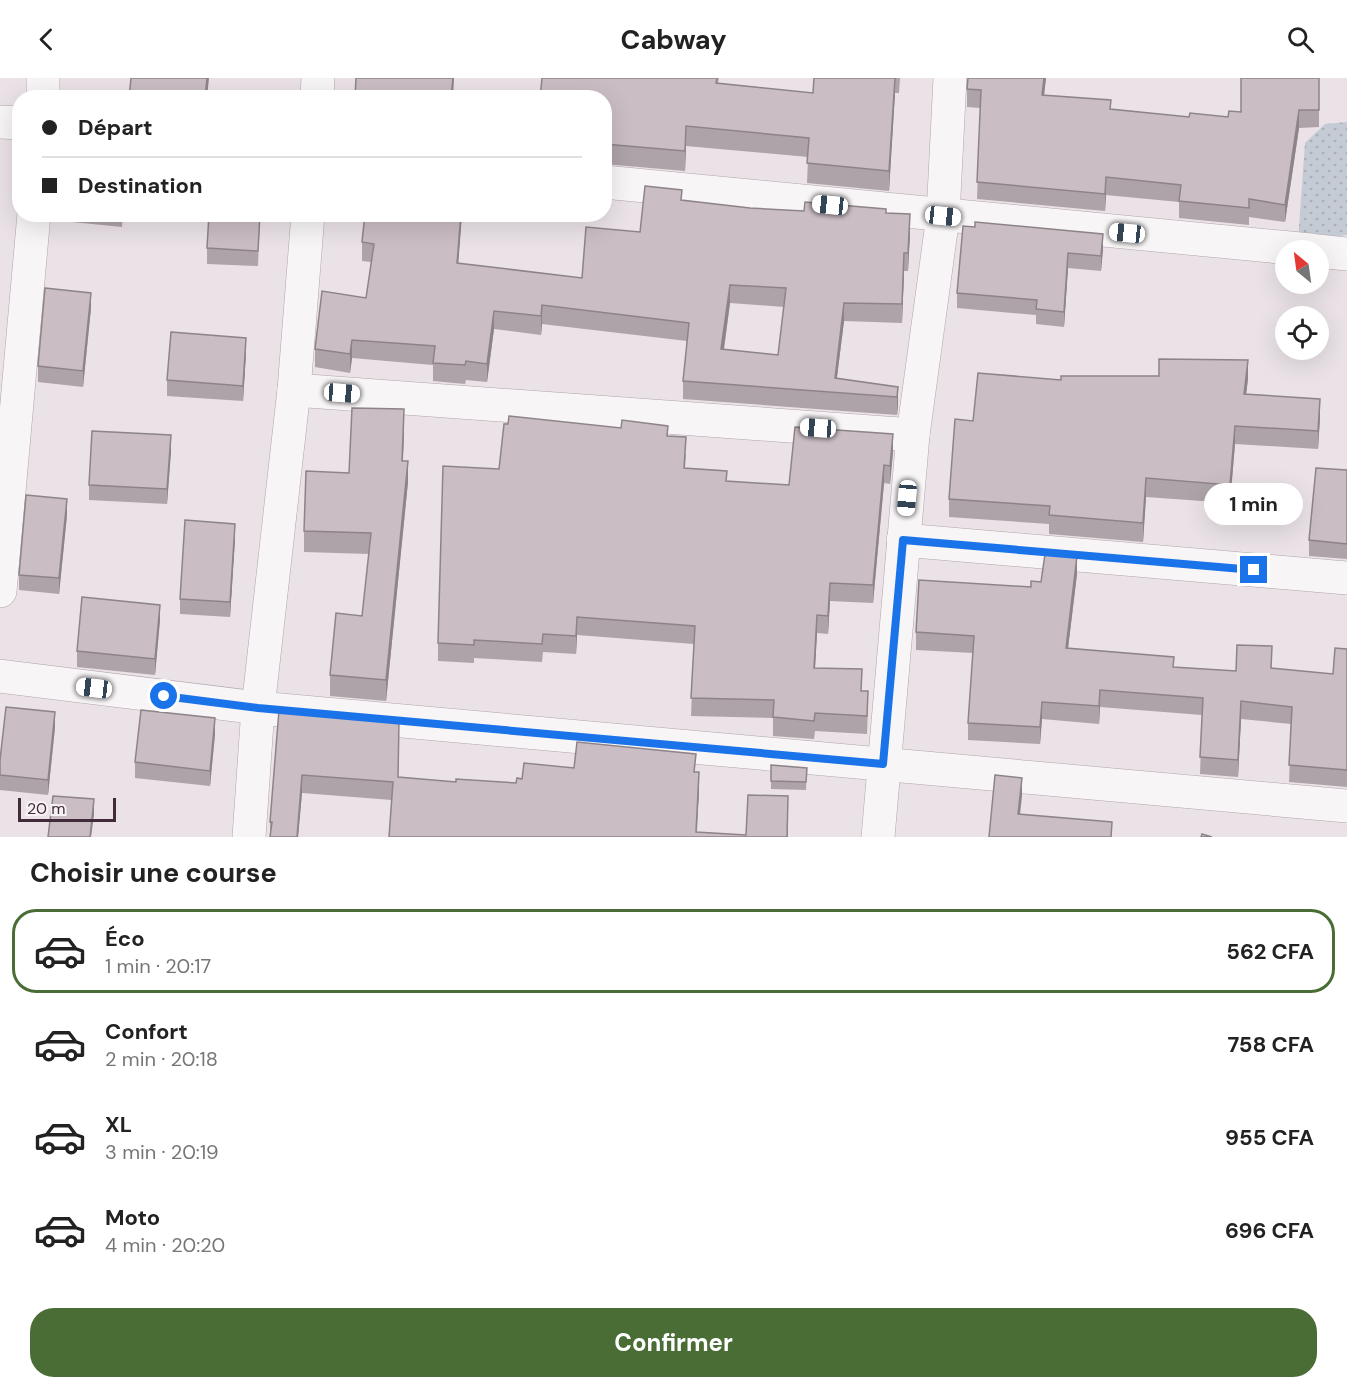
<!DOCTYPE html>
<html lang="fr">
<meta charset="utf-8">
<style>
body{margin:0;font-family:"DM Sans",sans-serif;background:#f6f6f6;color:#222;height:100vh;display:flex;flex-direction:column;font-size:22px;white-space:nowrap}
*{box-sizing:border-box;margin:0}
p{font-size:20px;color:#767676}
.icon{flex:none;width:33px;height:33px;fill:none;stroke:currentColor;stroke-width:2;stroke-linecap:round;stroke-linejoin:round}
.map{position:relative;height:759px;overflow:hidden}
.side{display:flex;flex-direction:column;background:#fff;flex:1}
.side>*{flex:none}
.hud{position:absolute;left:12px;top:12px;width:600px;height:132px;border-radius:24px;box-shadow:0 6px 24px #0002;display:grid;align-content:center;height:132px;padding:0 30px;background:#fff}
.needle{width:39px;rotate:331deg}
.buttons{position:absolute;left:1275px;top:162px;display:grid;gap:12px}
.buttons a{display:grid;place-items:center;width:54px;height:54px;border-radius:50%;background:#fff;box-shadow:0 6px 24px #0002;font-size:30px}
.scale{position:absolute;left:18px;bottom:15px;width:98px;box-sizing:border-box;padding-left:6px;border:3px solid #412b38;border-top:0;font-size:16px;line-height:21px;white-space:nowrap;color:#412b38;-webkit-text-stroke:4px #f7f2f5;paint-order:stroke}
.end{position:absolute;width:27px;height:27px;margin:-14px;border:8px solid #1a73e8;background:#fff;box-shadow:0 0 0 3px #fff}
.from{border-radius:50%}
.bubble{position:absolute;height:42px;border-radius:21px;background:#fff;box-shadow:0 6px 24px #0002;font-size:20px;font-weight:700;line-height:42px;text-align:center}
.car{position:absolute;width:18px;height:36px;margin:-18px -9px;border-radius:8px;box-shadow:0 0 4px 2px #0007;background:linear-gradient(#fff 24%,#345 0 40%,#fff 0 76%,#345 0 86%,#fff 0)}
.hud b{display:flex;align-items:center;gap:21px;height:57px;font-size:22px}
.hud b+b{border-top:2px solid #e0e0e0}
.hud i{width:15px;height:15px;background:#222}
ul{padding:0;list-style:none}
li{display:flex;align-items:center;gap:18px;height:84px;margin:0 12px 9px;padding:0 18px;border:3px solid transparent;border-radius:24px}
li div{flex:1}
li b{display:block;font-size:22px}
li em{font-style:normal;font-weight:700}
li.on{border-color:#4a6d36}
li>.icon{width:54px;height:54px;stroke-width:1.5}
h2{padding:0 30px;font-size:27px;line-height:72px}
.cta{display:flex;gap:12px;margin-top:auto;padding:12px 30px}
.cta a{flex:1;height:69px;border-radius:24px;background:#4a6d36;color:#fff;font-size:24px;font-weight:700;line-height:69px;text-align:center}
header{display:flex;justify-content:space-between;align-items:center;height:78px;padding:0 30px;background:#fff;font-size:27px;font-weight:700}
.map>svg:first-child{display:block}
.grass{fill:url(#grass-dots)}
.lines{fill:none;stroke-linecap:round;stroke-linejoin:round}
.minor-casing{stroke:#b1a4ac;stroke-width:34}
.minor{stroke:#f8f5f7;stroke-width:33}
.wall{fill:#aea3a9;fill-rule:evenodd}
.shaded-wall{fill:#8d8489}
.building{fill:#cabdc4;stroke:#8d8489;stroke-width:1.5;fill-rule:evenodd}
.route{stroke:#1a73e8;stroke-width:8}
</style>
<header><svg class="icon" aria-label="back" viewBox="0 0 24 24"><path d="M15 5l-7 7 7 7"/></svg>Cabway<svg class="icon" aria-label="search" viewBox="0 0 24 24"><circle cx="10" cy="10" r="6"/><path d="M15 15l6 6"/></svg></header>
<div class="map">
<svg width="1347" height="759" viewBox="0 0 1347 759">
<defs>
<pattern id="grass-dots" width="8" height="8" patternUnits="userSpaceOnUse" patternTransform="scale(1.5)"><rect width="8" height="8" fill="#c4cbd4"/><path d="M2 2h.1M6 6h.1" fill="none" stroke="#aaaeb7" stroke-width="1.8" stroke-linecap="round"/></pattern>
</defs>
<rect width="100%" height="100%" fill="#eae2e7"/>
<polygon class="grass" points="1347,44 1347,157 1298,163 1305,65 1325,46"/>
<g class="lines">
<defs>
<g id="minor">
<polyline points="43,20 43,0"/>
<polyline points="317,20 318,0"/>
<polyline points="0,44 20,45"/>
<polyline points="604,104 1311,172"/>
<polyline points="1318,173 1347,176"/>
<polyline points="294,312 913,357"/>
<polyline points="903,462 1347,500"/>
<polyline points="0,513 34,136"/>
<polyline points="0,598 258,630 1347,728"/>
<polyline points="249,759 258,630 294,312 308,136"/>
<polyline points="878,759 913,357 943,138 950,0"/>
</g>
</defs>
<use href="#minor" class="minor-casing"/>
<use href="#minor" class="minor"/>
</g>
<g class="wall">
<polygon points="719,0 718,5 813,15 814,0 900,0 899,15 895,15 889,113 807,105 808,79 686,68 685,93 604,86 604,20"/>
<polygon points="1046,0 1044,17 1111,31 1189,39 1228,39 1319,0 1319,49 1299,50 1285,144 1249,139 1249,147 1179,140 1179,124 1106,117 1105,133 977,121 980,30 967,29 967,11"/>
<path d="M682 122 750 130 804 133 886 135 910 155 908 193H904L902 245 844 243 837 300 898 309V327L897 337 683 321V303L687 263 542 246 541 257 494 251 487 304 466 302 465 306 433 303V287L352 280 350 295 315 289V271L366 220 371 184 362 183V164L462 136 458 185 582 200 640 154ZM730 225 784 229 778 277 724 272Z"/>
<polygon points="52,136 123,136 122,149 52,142"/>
<polygon points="260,136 258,188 207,186 207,170"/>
<polygon points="975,149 1103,171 1101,193 1068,190 1064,249 1036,246 1036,237 957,230 957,215"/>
<polygon points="91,230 83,309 38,304 38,288"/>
<polygon points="246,275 243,323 167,318 167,302"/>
<polygon points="1248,301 1246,316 1320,339 1318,371 1235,366 1230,425 1146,419 1143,464 1049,456 1049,446 949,439 949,421 973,343 1061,302"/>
<polygon points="404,352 403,383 408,404 386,623 330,618 330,597 362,538 369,476 304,474 304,453 349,395"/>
<polygon points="668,358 686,377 685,390 727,403 789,407 893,374 890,406 884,405 873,525 830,523 828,556 817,555 815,590 862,613 868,631 867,656 815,653 814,661 773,658 773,640 691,638 694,566 577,557 576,576 543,574 542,584 474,580 474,585 438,583 438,565"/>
<polygon points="171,373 167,426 89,422 89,407"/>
<polygon points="1347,392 1347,481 1309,478 1309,462"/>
<polygon points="67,437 59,516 19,512 19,497"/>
<polygon points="235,461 230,539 180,536 180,521"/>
<polygon points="1077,496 1068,570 1174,589 1236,593 1271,590 1333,596 1347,571 1347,709 1289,704 1291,646 1241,641 1238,699 1200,696 1202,637 1100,629 1099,646 1042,641 1040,666 968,662 968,645 973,575 916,572 916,554 1041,504"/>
<polygon points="160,542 155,597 77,589 77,573"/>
<polygon points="279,632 399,662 398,699 456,704 516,705 522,701 574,690 696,694 699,713 697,754 746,757 788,736 788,759 389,759 392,722 302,715 298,759 270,759 270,744"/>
<polygon points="55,649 48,717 0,712 0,682"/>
<polygon points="215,656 210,708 135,700 135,684"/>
<polygon points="771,687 807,690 806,712 771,711"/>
</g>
<g class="shaded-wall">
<polygon points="207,0 209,0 207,20 205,20"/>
<polygon points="453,0 454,0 453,20 451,20"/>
<polygon points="895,0 895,15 889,113 889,93"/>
<polygon points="1044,0 1046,0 1042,35 1042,17"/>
<polygon points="1299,32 1299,50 1285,144 1285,127"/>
<polygon points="686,48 686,68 685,93 685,73"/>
<polygon points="1106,99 1106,117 1105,133 1105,116"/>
<polygon points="461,136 462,136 457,203 457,185"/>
<polygon points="910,136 910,155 908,193 908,175"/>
<polygon points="1103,156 1103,171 1101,193 1101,178"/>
<polygon points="904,175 904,193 902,245 902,226"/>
<polygon points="1068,175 1068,190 1064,249 1064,234"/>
<polygon points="730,207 730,225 721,290 721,271"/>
<polygon points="91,215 91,230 83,309 83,293"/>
<polygon points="844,225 844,243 835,314 835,300"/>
<polygon points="542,227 542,246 541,257 541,238"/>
<polygon points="494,233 494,251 487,304 487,286"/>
<polygon points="246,260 246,275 243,323 243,308"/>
<polygon points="352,262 352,280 350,295 350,276"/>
<polygon points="1248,282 1248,301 1244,334 1244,316"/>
<polygon points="898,309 898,327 897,337 897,319"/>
<polygon points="1320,321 1320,339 1318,371 1318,353"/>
<polygon points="404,331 404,352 402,404 402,383"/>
<polygon points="1235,348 1235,366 1230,425 1230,407"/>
<polygon points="893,356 893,374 890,406 890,388"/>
<polygon points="171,357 171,373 167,426 167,411"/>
<polygon points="408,383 408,404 386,623 386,602"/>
<polygon points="884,387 884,405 873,525 873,507"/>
<polygon points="1146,400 1146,419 1143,464 1143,445"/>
<polygon points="67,421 67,437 59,516 59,500"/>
<polygon points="235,446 235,461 230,539 230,524"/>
<polygon points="1077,478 1077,496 1066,587 1066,570"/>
<polygon points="830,505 830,523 828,556 828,538"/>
<polygon points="160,527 160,542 155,597 155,581"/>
<polygon points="817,537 817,555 814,608 814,590"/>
<polygon points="577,539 577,557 576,576 576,558"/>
<polygon points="1100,612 1100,629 1099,646 1099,628"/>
<polygon points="1241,623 1241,641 1238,699 1238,682"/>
<polygon points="1042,624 1042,641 1040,666 1040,649"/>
<polygon points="55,634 55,649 48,717 48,702"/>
<polygon points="215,640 215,656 210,708 210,693"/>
<polygon points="699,694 699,713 696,759"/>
<polygon points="302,697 302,715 298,759 297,759"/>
<polygon points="1022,700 1022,718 1018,754 1018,736"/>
<polygon points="94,721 94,737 91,759 90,759"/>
</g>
<g class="building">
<polygon points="131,0 207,0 205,20 129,20"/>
<polygon points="356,0 453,0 451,20 355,20"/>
<polygon points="542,0 717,0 716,5 813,15 814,0 895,0 889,93 807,85 809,60 686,48 685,73 604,66 604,20 540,20"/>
<polygon points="968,0 1044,0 1042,17 1111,22 1110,31 1189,39 1190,35 1228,39 1229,33 1241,34 1241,0 1319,0 1319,32 1299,32 1285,127 1249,121 1249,130 1179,123 1181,107 1106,99 1105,116 977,104 981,12 967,11"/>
<path d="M645 108 682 112 681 122 750 130 804 133 805 124 886 131V135L910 136 908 175H904L902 226 844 225 835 300 898 309 897 319 683 303 689 245 542 227 541 238 494 233 487 286 466 283 465 287 433 285 435 268 352 262 350 276 315 271 322 213 366 220 374 166 362 164 365 136H461L457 185 582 200 586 149 640 154ZM730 207 786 210 778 277 721 271Z"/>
<polygon points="209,136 260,136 258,173 207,170"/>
<polygon points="975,144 1103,156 1101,178 1068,175 1064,234 1036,231 1037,222 957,215 963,148 975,149"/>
<polygon points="45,210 91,215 83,293 38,288"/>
<polygon points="171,254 246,260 243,308 167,302"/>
<polygon points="1159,281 1248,282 1244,316 1320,321 1318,353 1235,348 1230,407 1146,400 1143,445 1049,437 1050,428 949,421 955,341 973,343 978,295 1061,302 1061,298 1159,298"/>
<polygon points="352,330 404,331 402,383 408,383 386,602 330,597 336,535 362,538 371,455 304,453 306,393 349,395"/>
<polygon points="509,338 621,350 622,342 668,348 667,358 686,359 684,390 727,393 726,403 789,407 795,349 893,356 890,388 884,387 873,507 830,505 828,538 817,537 814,590 862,591 861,613 868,613 867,638 815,635 814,643 773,639 774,622 691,620 695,548 577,539 576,558 543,556 542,566 474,562 474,567 438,565 443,388 499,391 504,346 508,346"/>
<polygon points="92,353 171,357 167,411 89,407"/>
<polygon points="1316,390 1347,392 1347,466 1309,462"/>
<polygon points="26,417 67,421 59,500 19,497"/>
<polygon points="185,442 235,446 230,524 180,521"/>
<polygon points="1045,476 1077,478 1066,570 1174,579 1173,589 1236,593 1237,567 1272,568 1271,590 1333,596 1335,570 1347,571 1347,692 1289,687 1292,629 1241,623 1238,682 1200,679 1203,620 1100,612 1099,628 1042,624 1040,649 968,645 974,558 916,554 919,502 1031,509 1031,503 1041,504"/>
<polygon points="82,519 160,527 155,581 77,573"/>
<polygon points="6,629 55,634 48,702 0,697 0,682"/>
<polygon points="141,632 215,640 210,693 135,684"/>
<polygon points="279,632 399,643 398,699 456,704 456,701 516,705 517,700 522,701 524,685 574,690 577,664 696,676 694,694 699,694 696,754 746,757 748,717 788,718 787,759 389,759 393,704 302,697 297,759 270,759 272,744 270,744"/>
<polygon points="771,687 807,690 806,704 771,703"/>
<polygon points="995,697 1022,700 1018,736 1112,744 1111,759 989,759"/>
<polygon points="53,718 94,721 90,759 48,759"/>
<polygon points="1202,756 1212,759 1201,759"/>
</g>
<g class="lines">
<polyline class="route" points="164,618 258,630 883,686 903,462 1254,492"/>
</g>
</svg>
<div class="buttons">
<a><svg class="needle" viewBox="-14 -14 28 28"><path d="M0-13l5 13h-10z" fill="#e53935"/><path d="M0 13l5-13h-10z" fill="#767676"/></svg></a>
<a><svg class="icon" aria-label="locate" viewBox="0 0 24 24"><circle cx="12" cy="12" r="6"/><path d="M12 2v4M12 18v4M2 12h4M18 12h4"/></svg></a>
</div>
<div class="scale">20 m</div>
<i class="end from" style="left:164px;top:618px"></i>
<i class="end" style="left:1254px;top:492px"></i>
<div class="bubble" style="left:1204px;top:405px;width:99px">1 min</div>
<i class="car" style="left:830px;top:127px;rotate:276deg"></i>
<i class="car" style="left:943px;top:138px;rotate:96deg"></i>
<i class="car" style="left:1127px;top:155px;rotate:276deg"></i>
<i class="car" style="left:342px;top:315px;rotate:94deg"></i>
<i class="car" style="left:818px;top:350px;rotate:274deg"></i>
<i class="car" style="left:907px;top:420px;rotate:185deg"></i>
<i class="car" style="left:94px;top:610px;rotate:277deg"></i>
<div class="hud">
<b><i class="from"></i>Départ</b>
<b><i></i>Destination</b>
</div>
</div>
<section class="side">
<h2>Choisir une course</h2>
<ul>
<li class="on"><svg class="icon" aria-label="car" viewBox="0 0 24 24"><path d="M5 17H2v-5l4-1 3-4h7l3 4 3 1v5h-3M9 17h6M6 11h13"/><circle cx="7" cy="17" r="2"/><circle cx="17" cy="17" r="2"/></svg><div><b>Éco</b><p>1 min · 20:17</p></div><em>562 CFA</em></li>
<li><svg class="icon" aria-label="car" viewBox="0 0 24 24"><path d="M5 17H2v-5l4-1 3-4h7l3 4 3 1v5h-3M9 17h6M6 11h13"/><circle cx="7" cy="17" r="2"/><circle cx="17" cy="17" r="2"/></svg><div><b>Confort</b><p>2 min · 20:18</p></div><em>758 CFA</em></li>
<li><svg class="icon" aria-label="car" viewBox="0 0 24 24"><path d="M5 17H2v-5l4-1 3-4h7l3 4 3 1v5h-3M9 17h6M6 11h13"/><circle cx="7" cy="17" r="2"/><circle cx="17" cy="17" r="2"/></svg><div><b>XL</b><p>3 min · 20:19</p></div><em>955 CFA</em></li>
<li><svg class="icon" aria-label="car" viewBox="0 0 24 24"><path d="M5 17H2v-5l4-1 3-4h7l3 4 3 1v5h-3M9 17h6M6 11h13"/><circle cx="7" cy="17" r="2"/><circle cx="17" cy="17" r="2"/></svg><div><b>Moto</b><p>4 min · 20:20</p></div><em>696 CFA</em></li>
</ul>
<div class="cta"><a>Confirmer</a></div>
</section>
